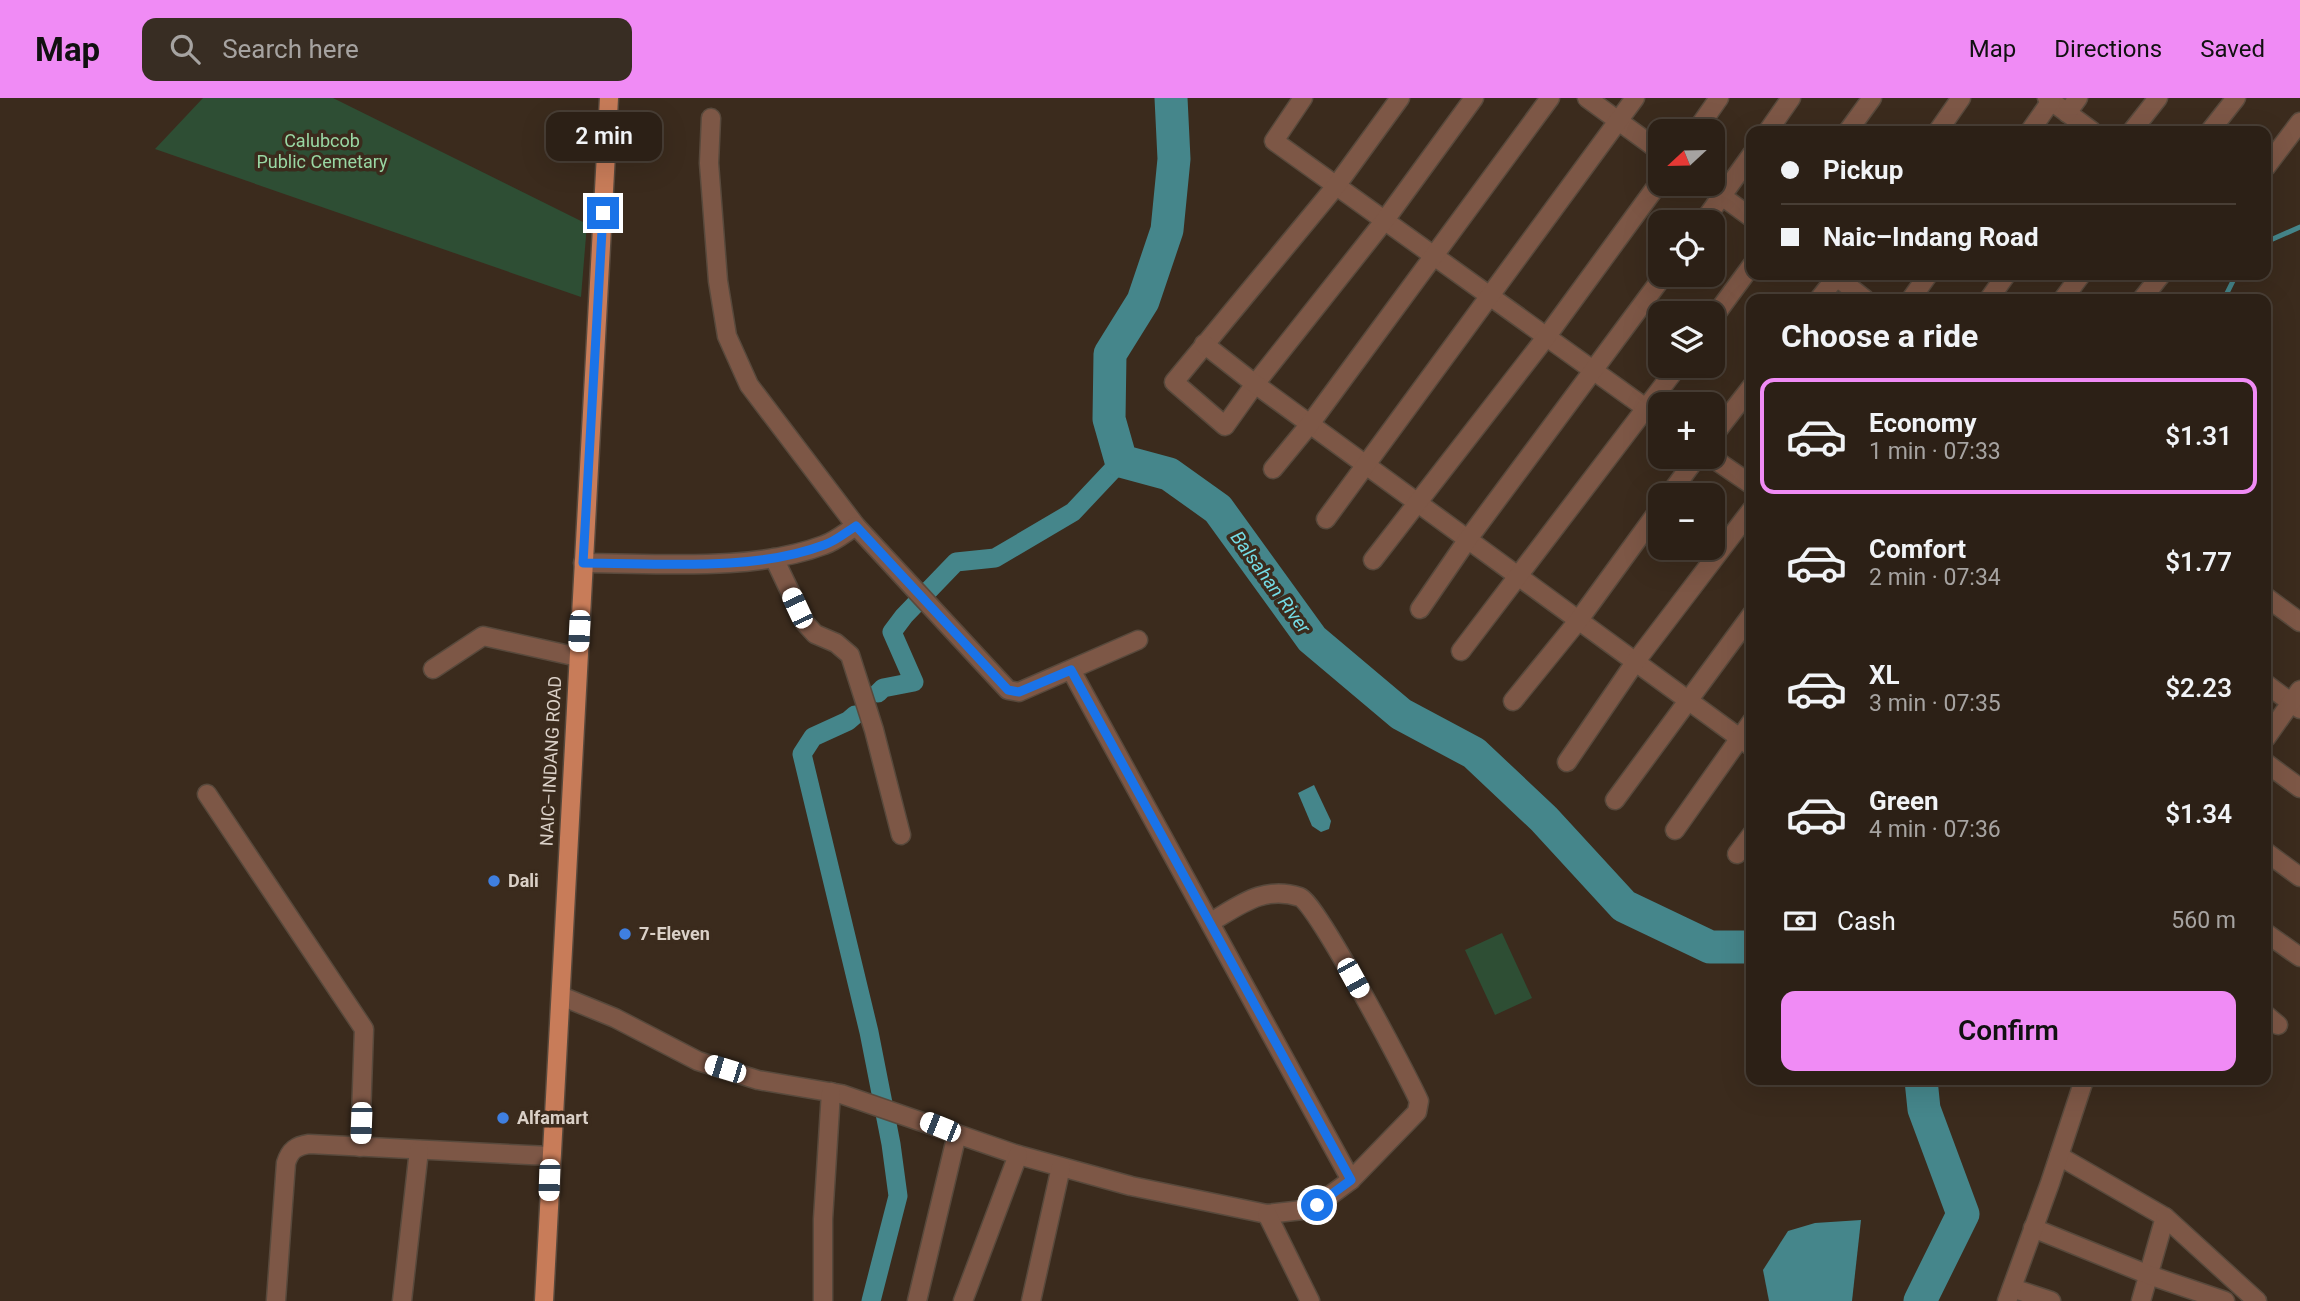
<!DOCTYPE html>
<meta charset="utf-8">
<style>
body{margin:0;font-family:Roboto,sans-serif;background:#382d23;color:#f1f3f6;height:100vh;display:flex;flex-direction:column;font-size:26px;white-space:nowrap}
*{box-sizing:border-box;margin:0}
p{font-size:23px;color:#a6a3a1}
.icon{flex:none;width:38px;height:38px;fill:none;stroke:currentColor;stroke-width:2;stroke-linecap:round;stroke-linejoin:round}
.map{position:relative;flex:1;overflow:hidden}
.details{position:absolute;left:1746px;top:196px;width:525px;height:791px;display:flex;flex-direction:column;background:#2c2016;border-radius:14px;box-shadow:0 7px 28px #0002,0 0 0 2px #483e35}
.details>*{flex:none}
.banner{position:absolute;left:1746px;top:28px;width:525px;height:154px;border-radius:14px;box-shadow:0 7px 28px #0002,0 0 0 2px #483e35;display:grid;align-content:center;height:154px;padding:0 35px;background:#2c2016}
.needle{width:46px;rotate:248deg}
.controls{position:absolute;left:1648px;top:21px;display:grid;gap:14px}
.controls a{display:grid;place-items:center;width:77px;height:77px;border-radius:14px;background:#2c2016;box-shadow:0 7px 28px #0002,0 0 0 2px #483e35;font-size:35px}
.end{position:absolute;width:32px;height:32px;margin:-16px;border:9px solid #1a73e8;background:#fff;box-shadow:0 0 0 4px #fff}
.from{border-radius:50%}
.bubble{position:absolute;height:49px;border-radius:14px;background:#2c2016;box-shadow:0 7px 28px #0002,0 0 0 2px #483e35;font-size:23px;font-weight:600;line-height:49px;text-align:center}
.car{position:absolute;width:21px;height:42px;margin:-21px -10px;border-radius:9px;box-shadow:0 0 5px 2px #0007;background:linear-gradient(#fff 24%,#345 0 40%,#fff 0 76%,#345 0 86%,#fff 0)}
.banner b{display:flex;align-items:center;gap:24px;height:66px;font-size:26px}
.banner b+b{border-top:2px solid #483e35}
.banner i{width:18px;height:18px;background:#f1f3f6}
ul{padding:0;list-style:none}
li{display:flex;align-items:center;gap:21px;height:116px;margin:0 14px 10px;padding:0 21px;border:4px solid transparent;border-radius:14px}
li div{flex:1}
li b{display:block;font-size:26px}
li em{font-style:normal;font-weight:600}
li.on{border-color:#f08bf5}
li>.icon{width:63px;height:63px;stroke-width:1.5}
h2{padding:0 35px;font-size:32px;line-height:84px}
.pay{display:flex;align-items:center;gap:18px;height:77px;padding:0 35px;font-size:26px}
.pay p{margin-inline-start:auto}
.action{display:flex;gap:14px;margin-top:auto;padding:14px 35px}
.action a{flex:1;height:80px;border-radius:14px;background:#f08bf5;color:#111;font-size:28px;font-weight:600;line-height:80px;text-align:center}
header{display:flex;align-items:center;gap:42px;box-sizing:border-box;height:98px;padding:0 35px;background:#f08bf5;color:#111}
header strong{font-size:33px}
nav{display:flex;gap:38px;margin-inline-start:auto;font-size:24px}
.search{width:490px;height:63px;background:#382d23;display:flex;align-items:center;gap:18px;box-sizing:border-box;padding:0 24px;border-radius:14px;color:#a6a3a1;font-size:26px}
.map>svg:first-child{display:block}
.green{fill:#2e4e34}
.water{fill:#45868b}
.lines{fill:none;stroke-linecap:round;stroke-linejoin:round}
.stream{stroke:#45868b;stroke-width:5}
.canal{stroke:#45868b;stroke-width:19}
.river{stroke:#45868b;stroke-width:33}
.minor-casing{stroke:#58493c;stroke-width:21}
.major-casing{stroke:#58493c;stroke-width:21}
.minor{stroke:#7d5746;stroke-width:18}
.major{stroke:#c87c59;stroke-width:18}
.route{stroke:#1a73e8;stroke-width:9}
.shop-dot{fill:#3f7fe0;stroke:#3b2b1d;stroke-width:2.5}
.labels{text-anchor:middle;stroke-width:7;stroke-linejoin:round;paint-order:stroke}
.park-label{font-size:18px;fill:#99d7a3;stroke:#3b2b1d}
.street-label{font-size:18px;fill:#dad0c7;stroke:#3b2b1d}
.poi-label{font-size:18px;font-weight:bold;fill:#dad0c7;stroke:#3b2b1d;text-anchor:start}
.water-label{font-size:19px;font-style:italic;fill:#74dbe4;stroke:#3b2b1d}
</style>
<header>
<strong>Map</strong>
<div class="search"><svg class="icon" aria-label="search" viewBox="0 0 24 24"><circle cx="10" cy="10" r="6"/><path d="M15 15l6 6"/></svg>Search here</div>
<nav><a>Map</a><a>Directions</a><a>Saved</a></nav>
</header>
<div class="map">
<svg width="2300" height="1203" viewBox="0 0 2300 1203">
<rect width="100%" height="100%" fill="#3b2b1d"/>
<g class="green">
<polygon points="203,0 333,0 587,126 581,199 155,51"/>
<polygon points="1502,835 1532,900 1495,917 1465,852"/>
</g>
<g class="water">
<polygon points="1314,687 1331,723 1329,731 1321,734 1312,728 1298,695"/>
<polygon points="1861,1122 1852,1203 1769,1203 1763,1172 1788,1133 1815,1125"/>
</g>
<g class="lines">
<g class="stream">
<polyline points="2266,144 2300,129"/>
<polyline points="2224,201 2236,177"/>
</g>
<g class="canal">
<polyline points="878,595 883,590 914,584 892,534 904,518 956,464 995,460 1073,414 1121,363"/>
<polyline points="855,617 848,623 813,639 802,656 869,934 891,1046 898,1098 871,1203"/>
</g>
<g class="river">
<polyline points="1171,0 1174,61 1167,132 1143,203 1110,256 1109,321 1121,363 1169,376 1218,411 1312,541 1401,616 1474,655 1544,721 1624,808 1710,849 1752,849"/>
<polyline points="1920,1203 1963,1116 1924,1011 1921,982"/>
</g>
<defs>
<g id="minor">
<polyline points="1303,0 1274,43 1661,321"/>
<polyline points="1400,0 1336,88 1174,284 1225,328 1255,286 1385,122 1474,0"/>
<polyline points="1587,0 1661,54"/>
<polyline points="2047,0 2092,33"/>
<polyline points="2067,15 2078,0"/>
<polyline points="711,20 709,65 718,183 727,238 749,287 856,428 1008,592 1019,594 1138,542"/>
<polyline points="1696,33 1719,0"/>
<polyline points="1768,33 1791,0"/>
<polyline points="1848,33 1872,0"/>
<polyline points="1938,33 1961,0"/>
<polyline points="2030,33 2051,3"/>
<polyline points="2132,33 2158,0"/>
<polyline points="2210,33 2236,0"/>
<polyline points="2266,69 2300,24"/>
<polyline points="1705,86 1752,120"/>
<polyline points="1703,124 1752,56"/>
<polyline points="1834,177 1865,201"/>
<polyline points="1819,201 1838,177"/>
<polyline points="1911,201 1928,177"/>
<polyline points="1989,201 2006,177"/>
<polyline points="2063,201 2081,177"/>
<polyline points="2142,201 2161,177"/>
<polyline points="1713,220 1752,167"/>
<polyline points="1204,246 1255,286 1752,649"/>
<polyline points="1713,338 1752,288"/>
<polyline points="1711,359 1752,387"/>
<polyline points="1273,371 1310,326 1550,0"/>
<polyline points="1669,397 1697,359"/>
<polyline points="1326,421 1635,0"/>
<polyline points="774,460 805,525 815,536 836,545 850,557 874,632 901,737"/>
<polyline points="1373,462 1547,238 1661,82"/>
<path d="M583 465C660 465 752 474 824 447 836 443 846 434 856 428"/>
<polyline points="2266,499 2300,524"/>
<polyline points="1420,511 1468,441 1664,177"/>
<polyline points="1461,553 1678,268"/>
<polyline points="433,571 483,538 578,559"/>
<polyline points="1071,572 1351,1082"/>
<polyline points="2266,586 2300,611"/>
<polyline points="1513,603 1578,523 1661,409"/>
<polyline points="2266,640 2300,592"/>
<polyline points="1567,664 1636,563 1752,411"/>
<polyline points="2266,665 2300,690"/>
<polyline points="207,696 364,931 360,1049"/>
<polyline points="1615,702 1752,516"/>
<polyline points="1675,732 1752,623"/>
<polyline points="2266,754 2300,779"/>
<polyline points="1737,756 1752,736"/>
<polyline points="2266,835 2300,859"/>
<path d="M561 898 615 920 698 963 758 982 841 996 1018 1057 1131 1088 1267 1116 1303 1112 1317 1107 1351 1082 1417 1014 1419 1003C1408 978 1316 804 1300 799 1264 787 1240 807 1211 824"/>
<polyline points="2266,917 2278,927"/>
<polyline points="2059,1058 2165,1119 2141,1203"/>
<polyline points="1267,1116 1310,1203"/>
<polyline points="2165,1119 2257,1203"/>
<polyline points="2033,1130 2149,1177 2225,1203"/>
<polyline points="2012,1190 2051,1203"/>
<path d="M276 1202 286 1065C290 1052 296 1048 309 1046L550 1058"/>
<polyline points="402,1203 419,1052"/>
<polyline points="823,1203 823,1121 831,994"/>
<polyline points="917,1203 957,1036"/>
<polyline points="963,1203 1018,1057"/>
<polyline points="1031,1203 1061,1069"/>
<polyline points="2007,1203 2050,1085 2084,982"/>
</g>
<polyline id="major" points="544,1203 609,0"/>
</defs>
<use href="#minor" class="minor-casing"/>
<use href="#major" class="major-casing"/>
<use href="#minor" class="minor"/>
<use href="#major" class="major"/>
</g>
<g class="lines">
<path class="route" d="M603 115 583 465C659 465 753 474 824 447 836 443 846 434 856 428L1008 592 1019 594 1071 572 1351 1082 1317 1107"/>
</g>
<g class="shop-dot">
<circle cx="494" cy="783" r="7"/>
<circle cx="625" cy="836" r="7"/>
<circle cx="503" cy="1020" r="7"/>
</g>
<g class="labels">
<g class="park-label">
<text x="322" y="49">Calubcob<tspan x="322" dy="21">Public Cemetary</tspan></text>
</g>
<g class="street-label">
<text transform="translate(551 663) rotate(-87)" y="6">NAIC–INDANG ROAD</text>
</g>
<g class="poi-label">
<text x="508" y="789">Dali</text>
<text x="639" y="842">7-Eleven</text>
<text x="517" y="1026">Alfamart</text>
</g>
<g class="water-label">
<text transform="translate(1271 484) rotate(54)" y="7">Balsahan River</text>
</g>
</g>
</svg>
<div class="controls">
<a><svg class="needle" viewBox="-14 -14 28 28"><path d="M0-13l5 13h-10z" fill="#e53935"/><path d="M0 13l5-13h-10z" fill="#a6a3a1"/></svg></a>
<a><svg class="icon" aria-label="locate" viewBox="0 0 24 24"><circle cx="12" cy="12" r="6"/><path d="M12 2v4M12 18v4M2 12h4M18 12h4"/></svg></a>
<a><svg class="icon" aria-label="layers" viewBox="0 0 24 24"><path d="M12 4l9 5-9 5-9-5zM3 14l9 5 9-5"/></svg></a>
<a>+</a>
<a>−</a>
</div>
<i class="end from" style="left:1317px;top:1107px"></i>
<i class="end" style="left:603px;top:115px"></i>
<div class="bubble" style="left:546px;top:14px;width:116px">2 min</div>
<i class="car" style="left:797px;top:510px;rotate:335deg"></i>
<i class="car" style="left:579px;top:533px;rotate:183deg"></i>
<i class="car" style="left:1353px;top:880px;rotate:151deg"></i>
<i class="car" style="left:725px;top:971px;rotate:287deg"></i>
<i class="car" style="left:361px;top:1025px;rotate:182deg"></i>
<i class="car" style="left:940px;top:1029px;rotate:292deg"></i>
<i class="car" style="left:549px;top:1082px;rotate:182deg"></i>
<div class="banner">
<b><i class="from"></i>Pickup</b>
<b><i></i>Naic–Indang Road</b>
</div>
<section class="details">
<h2>Choose a ride</h2>
<ul>
<li class="on"><svg class="icon" aria-label="car" viewBox="0 0 24 24"><path d="M5 17H2v-5l4-1 3-4h7l3 4 3 1v5h-3M9 17h6M6 11h13"/><circle cx="7" cy="17" r="2"/><circle cx="17" cy="17" r="2"/></svg><div><b>Economy</b><p>1 min · 07:33</p></div><em>$1.31</em></li>
<li><svg class="icon" aria-label="car" viewBox="0 0 24 24"><path d="M5 17H2v-5l4-1 3-4h7l3 4 3 1v5h-3M9 17h6M6 11h13"/><circle cx="7" cy="17" r="2"/><circle cx="17" cy="17" r="2"/></svg><div><b>Comfort</b><p>2 min · 07:34</p></div><em>$1.77</em></li>
<li><svg class="icon" aria-label="car" viewBox="0 0 24 24"><path d="M5 17H2v-5l4-1 3-4h7l3 4 3 1v5h-3M9 17h6M6 11h13"/><circle cx="7" cy="17" r="2"/><circle cx="17" cy="17" r="2"/></svg><div><b>XL</b><p>3 min · 07:35</p></div><em>$2.23</em></li>
<li><svg class="icon" aria-label="car" viewBox="0 0 24 24"><path d="M5 17H2v-5l4-1 3-4h7l3 4 3 1v5h-3M9 17h6M6 11h13"/><circle cx="7" cy="17" r="2"/><circle cx="17" cy="17" r="2"/></svg><div><b>Green</b><p>4 min · 07:36</p></div><em>$1.34</em></li>
</ul>
<div class="pay"><svg class="icon" aria-label="cash" viewBox="0 0 24 24"><path d="M3 7h18v10H3z"/><circle cx="12" cy="12" r="2"/></svg>Cash<p>560 m</p></div>
<div class="action"><a>Confirm</a></div>
</section>
</div>
